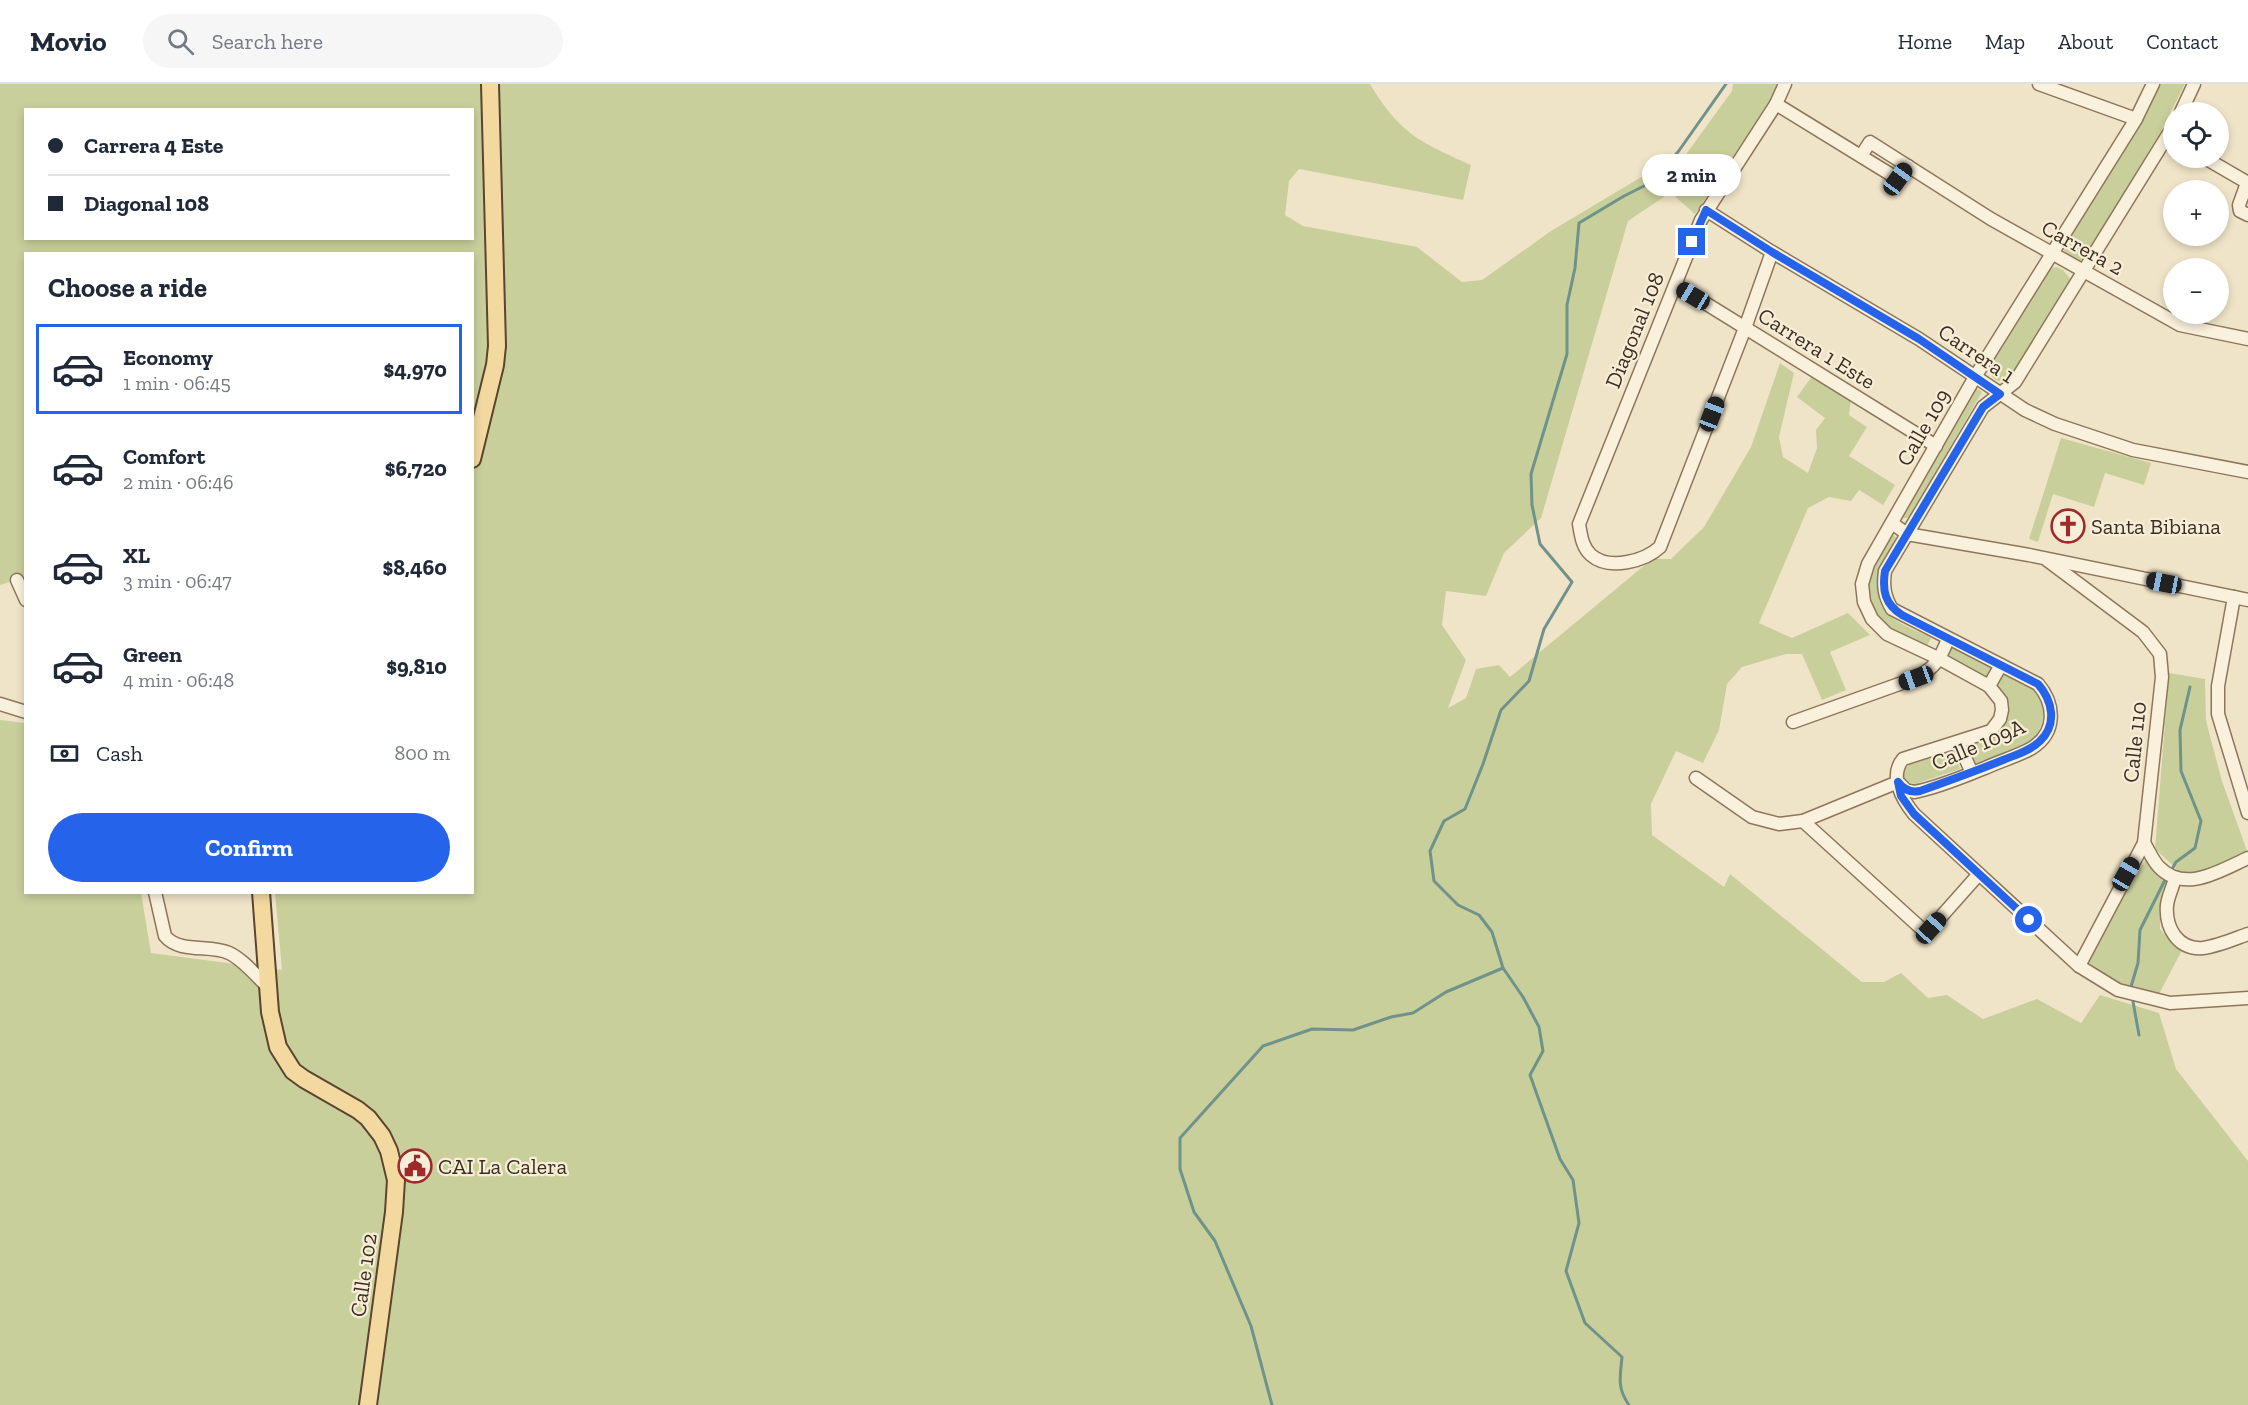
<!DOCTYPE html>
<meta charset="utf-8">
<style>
body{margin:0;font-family:"Zilla Slab",serif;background:#f6f6f7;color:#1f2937;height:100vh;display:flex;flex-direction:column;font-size:22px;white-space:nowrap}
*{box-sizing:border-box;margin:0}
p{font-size:20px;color:#747a83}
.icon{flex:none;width:33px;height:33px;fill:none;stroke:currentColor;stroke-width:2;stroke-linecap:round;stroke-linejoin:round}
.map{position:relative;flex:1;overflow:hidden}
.side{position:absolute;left:24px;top:168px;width:450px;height:642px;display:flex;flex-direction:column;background:#fff;border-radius:0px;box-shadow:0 3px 9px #0003}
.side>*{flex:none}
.hud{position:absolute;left:24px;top:24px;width:450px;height:132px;border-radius:0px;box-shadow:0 3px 9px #0003;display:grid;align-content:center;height:132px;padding:0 24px;background:#fff}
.tools{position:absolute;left:2163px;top:18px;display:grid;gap:12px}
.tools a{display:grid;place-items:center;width:66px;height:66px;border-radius:50%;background:#fff;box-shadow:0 3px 9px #0003;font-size:30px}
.end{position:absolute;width:27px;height:27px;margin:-14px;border:8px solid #2563eb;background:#fff;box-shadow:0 0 0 3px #fff}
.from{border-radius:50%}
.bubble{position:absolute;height:42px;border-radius:21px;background:#fff;box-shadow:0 3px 9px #0003;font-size:20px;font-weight:700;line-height:42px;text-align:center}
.car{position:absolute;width:18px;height:36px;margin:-18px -9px;border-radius:8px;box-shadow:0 0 4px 2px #0007;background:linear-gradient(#222 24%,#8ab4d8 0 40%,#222 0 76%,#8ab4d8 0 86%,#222 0)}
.hud b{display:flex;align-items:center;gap:21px;height:57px;font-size:22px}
.hud b+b{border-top:2px solid #e0e1e3}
.hud i{width:15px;height:15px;background:#1f2937}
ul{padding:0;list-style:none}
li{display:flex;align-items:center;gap:18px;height:90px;margin:0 12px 9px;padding:0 12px;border:3px solid transparent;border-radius:0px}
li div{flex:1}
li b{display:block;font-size:22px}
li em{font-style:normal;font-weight:700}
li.selected{border-color:#2563eb}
li>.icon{width:54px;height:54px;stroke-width:1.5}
h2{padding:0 24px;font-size:27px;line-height:72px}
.pay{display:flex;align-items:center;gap:15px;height:66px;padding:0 24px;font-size:22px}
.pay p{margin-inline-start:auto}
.button{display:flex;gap:12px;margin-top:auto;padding:12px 24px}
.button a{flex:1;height:69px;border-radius:36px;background:#2563eb;color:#fff;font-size:24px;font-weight:700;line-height:69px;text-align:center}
header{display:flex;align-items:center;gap:36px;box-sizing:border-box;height:84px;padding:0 30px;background:#fff;border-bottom:2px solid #e0e1e3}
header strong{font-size:28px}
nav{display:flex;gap:33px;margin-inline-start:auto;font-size:21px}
.search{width:420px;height:54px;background:#f6f6f7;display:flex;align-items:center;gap:15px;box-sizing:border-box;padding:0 21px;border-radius:33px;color:#747a83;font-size:22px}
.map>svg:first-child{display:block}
.green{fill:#c9cf9b;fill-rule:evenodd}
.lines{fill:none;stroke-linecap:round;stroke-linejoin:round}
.stream{stroke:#6f938a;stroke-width:3}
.minor-casing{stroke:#8d765c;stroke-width:15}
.major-casing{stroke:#5b4430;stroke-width:20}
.minor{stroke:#faf1dc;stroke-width:12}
.major{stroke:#f3d9a0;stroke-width:16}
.route{stroke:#2563eb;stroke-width:8}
.labels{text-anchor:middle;stroke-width:4.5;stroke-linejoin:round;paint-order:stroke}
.street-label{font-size:22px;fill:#3d2e20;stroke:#f7eed8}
.poi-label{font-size:22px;fill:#3d2e20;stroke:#f7eed8;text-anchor:start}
</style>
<header>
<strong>Movio</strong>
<div class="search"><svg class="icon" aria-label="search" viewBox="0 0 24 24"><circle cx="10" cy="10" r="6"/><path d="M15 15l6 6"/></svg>Search here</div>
<nav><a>Home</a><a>Map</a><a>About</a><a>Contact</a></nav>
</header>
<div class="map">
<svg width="2248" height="1321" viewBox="0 0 2248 1321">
<rect width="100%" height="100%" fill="#f0e4c8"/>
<g class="green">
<path d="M0 0H1370C1400 50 1420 58 1471 81L1463 116 1299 85 1289 97 1285 131 1303 142 1417 163 1462 198 1482 196 1551 147 1648 89 1664 113 1628 137 1541 434 1504 469 1486 512 1446 507 1442 541 1466 576 1448 624 1466 614 1476 585 1499 581 1510 593 1652 475H1671L1704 443 1751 363 1780 279 1794 289 1779 353 1783 373 1808 389 1817 364 1816 346 1825 334 1797 313 1815 288 1851 314 1849 331 1867 343 1849 372 1895 401 1883 421 1859 406 1851 417 1829 413 1808 424 1759 539 1792 554 1848 529 1870 551 1830 568 1846 606 1822 616 1802 570H1786L1742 583 1727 600 1719 646 1703 679 1676 667 1651 720 1652 751 1724 803 1730 790 1862 898H1884L1901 889 1928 914 1947 911 1983 935 2037 915 2081 939 2100 911 2159 929 2176 985 2248 1077V1321H0V636L25 639 26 808 141 809 151 869 282 886 275 809 472 808V170H26L25 493 0 501ZM26 26H472V154H26Z"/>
<polygon points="1733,0 1779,0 1768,21 1695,130 1663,102 1732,7"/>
<polygon points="2160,0 2185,0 2160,49 2083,176 2073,176 2061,163 2141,38"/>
<path d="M2057 183 2063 186 2072 197 2009 297C1998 300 1991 295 1989 284L2051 184Z"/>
<polygon points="1975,303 1982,308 1911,431 1907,434 1900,434"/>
<polygon points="2061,354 2151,379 2144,401 2105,389 2094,423 2053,410 2038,458 2029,455"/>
<path d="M1891 450 1897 454C1883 480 1863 517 1897 537 1908 544 1920 548 1931 554L1926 564C1914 558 1900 553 1889 545 1882 540 1876 531 1873 523 1861 495 1877 473 1891 450Z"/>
<polygon points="1951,561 1992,582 1987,594 1945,573"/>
<path d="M2002 586C2012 592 2027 597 2035 605 2049 621 2044 648 2028 660L1975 680 1968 659 1996 649V601Z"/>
<polygon points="2169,589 2205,595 2206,637 2222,697 2247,767 2202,788 2180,788 2155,765"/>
<polygon points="1954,666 1960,685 1915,700 1907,698 1903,693 1904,686 1909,681"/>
<polygon points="2148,772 2168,800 2160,822 2160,845 2181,868 2158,912 2121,900 2089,879 2121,814"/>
</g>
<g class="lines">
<g class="stream">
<polyline points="2170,789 2176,778 2195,764 2201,737 2181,687 2180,646 2190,603"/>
<polyline points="2130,906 2138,879 2140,846 2166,794"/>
<polyline points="2132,912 2139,951"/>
<polyline points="1272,1321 1251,1242 1215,1157 1194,1128 1180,1085 1180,1054 1263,962 1312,945 1353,946 1391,933 1413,929 1446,908 1503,884"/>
<path d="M1629 1321C1617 1304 1620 1294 1622 1273L1585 1239 1566 1187 1579 1139 1573 1096 1560 1075 1530 991 1543 967 1539 943 1523 913 1503 884 1492 848 1479 831 1458 821 1434 797 1430 767 1444 737 1465 725 1483 680 1501 626 1529 597 1544 545 1572 498 1540 460 1532 421 1531 390 1567 270V221L1575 184 1579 139 1624 112 1648 100 1678 68 1726 0"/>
</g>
<defs>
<g id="minor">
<polyline points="2039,0 2136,35"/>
<path d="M2153 0 2136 35 1975 293 1868 480 1862 500 1864 518 1872 535 1887 550 1940 575 1989 602 2001 617 2002 626 2000 635 1991 647 1903 675C1889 692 1902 715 1914 730L2079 882 2118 906 2170 919 2248 914"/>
<polyline points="1776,20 1898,95 1908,82"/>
<polyline points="2181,28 2194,0"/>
<polyline points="1861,72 1870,58 1991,135 2180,241 2248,255"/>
<polyline points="2205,74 2248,99"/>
<polyline points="2247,99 2239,121 2240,127 2248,131"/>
<polyline points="1706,126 1772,168 1919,255 2025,326 2055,340 2133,366 2248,388"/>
<path d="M1772 168 1745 244 1660 463C1645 477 1609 487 1591 471 1582 463 1581 451 1579 440L1701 136 1776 20 1785 0"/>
<polyline points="1676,201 1936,362"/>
<polyline points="1892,439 1907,450 2029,471 2248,516"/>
<polyline points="2047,476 2143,548 2160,570 2162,593 2144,759 2079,882"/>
<polyline points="17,496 26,516"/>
<polyline points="2234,513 2218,602 2218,630 2248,729"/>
<polyline points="1989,602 2001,581"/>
<polyline points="0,620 26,628"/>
<path d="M1793 638 1916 594C1936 583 1940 575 1948 555"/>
<polyline points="1958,658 1972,689"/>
<polyline points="1696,694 1752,733 1779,740 1803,737 1898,698"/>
<path d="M1898 698 1906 706 1914 708C1937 704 1962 693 1985 684 2000 677 2018 672 2032 664 2057 648 2055 620 2038 600L1892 525C1884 512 1883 502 1885 487L1983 323 2015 298 2174 41"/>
<polyline points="1803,737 1924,847 1931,844 1979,790"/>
<path d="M2144 759C2149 767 2153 777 2159 783 2185 810 2221 786 2248 774"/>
<path d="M2175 794C2173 803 2168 812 2167 821 2165 844 2178 866 2203 864 2218 862 2234 855 2248 850"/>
<path d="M155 808 165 852C180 870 210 860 229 869 244 876 257 893 269 904"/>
</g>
<g id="major">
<polyline points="472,375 495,281 497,262 490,0"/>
<polyline points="261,808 270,928 278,963 293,987 304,995 358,1026 368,1034 382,1052 389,1067 396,1096 394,1128 368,1321"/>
</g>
</defs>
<use href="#minor" class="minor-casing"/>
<use href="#major" class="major-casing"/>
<use href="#minor" class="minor"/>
<use href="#major" class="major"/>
</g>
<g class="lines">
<path class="route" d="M1692 158 1706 126 1772 168 1919 255 2000 310 1983 323 1885 487C1882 507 1885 520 1902 531L2038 600C2052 616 2058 640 2040 657 2030 667 2015 671 2003 676 1976 687 1948 697 1920 707 1911 709 1904 706 1898 698L1901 712 1914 730 2029 836"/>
</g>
<defs>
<symbol id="church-ring" viewBox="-11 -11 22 22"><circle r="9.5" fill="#f7eed8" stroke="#9e2a2b" stroke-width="1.5"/><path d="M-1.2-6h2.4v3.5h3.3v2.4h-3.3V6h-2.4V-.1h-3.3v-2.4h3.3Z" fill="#9e2a2b"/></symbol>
<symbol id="civic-ring" viewBox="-11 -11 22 22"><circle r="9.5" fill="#f7eed8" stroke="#9e2a2b" stroke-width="1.5"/><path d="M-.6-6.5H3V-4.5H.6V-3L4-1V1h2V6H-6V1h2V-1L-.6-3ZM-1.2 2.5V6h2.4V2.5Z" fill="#9e2a2b"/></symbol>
</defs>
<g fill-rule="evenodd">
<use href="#church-ring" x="2049" y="423" width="38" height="38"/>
<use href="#civic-ring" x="396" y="1063" width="38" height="38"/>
</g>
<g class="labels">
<g class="street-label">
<text transform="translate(2083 163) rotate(29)" y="8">Carrera 2</text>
<text transform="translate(1634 246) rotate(-68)" y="8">Diagonal 108</text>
<text transform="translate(1817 264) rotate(32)" y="8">Carrera 1 Este</text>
<text transform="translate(1977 269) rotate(34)" y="8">Carrera 1</text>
<text transform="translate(1923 343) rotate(-60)" y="8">Calle 109</text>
<text transform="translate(2134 658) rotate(-84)" y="8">Calle 110</text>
<text transform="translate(1978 660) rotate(-23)" y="8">Calle 109A</text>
<text transform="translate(363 1191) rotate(-82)" y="8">Calle 102</text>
</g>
<g class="poi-label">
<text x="2091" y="450">Santa Bibiana</text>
<text x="438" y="1090">CAI La Calera</text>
</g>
</g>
</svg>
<div class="tools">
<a><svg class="icon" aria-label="locate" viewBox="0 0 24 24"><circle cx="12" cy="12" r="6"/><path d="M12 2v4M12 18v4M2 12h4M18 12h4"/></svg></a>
<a>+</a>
<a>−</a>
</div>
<i class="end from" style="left:2029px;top:836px"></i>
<i class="end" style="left:1692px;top:158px"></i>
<div class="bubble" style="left:1642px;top:70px;width:99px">2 min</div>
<i class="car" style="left:1898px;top:95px;rotate:36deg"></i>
<i class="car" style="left:1693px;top:212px;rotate:301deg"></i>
<i class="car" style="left:1712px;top:330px;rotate:21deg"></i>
<i class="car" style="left:2164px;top:499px;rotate:281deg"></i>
<i class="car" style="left:1916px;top:594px;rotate:250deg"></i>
<i class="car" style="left:2126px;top:790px;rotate:30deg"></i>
<i class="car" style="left:1931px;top:844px;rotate:42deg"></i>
<div class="hud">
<b><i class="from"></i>Carrera 4 Este</b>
<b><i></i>Diagonal 108</b>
</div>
<section class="side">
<h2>Choose a ride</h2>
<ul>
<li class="selected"><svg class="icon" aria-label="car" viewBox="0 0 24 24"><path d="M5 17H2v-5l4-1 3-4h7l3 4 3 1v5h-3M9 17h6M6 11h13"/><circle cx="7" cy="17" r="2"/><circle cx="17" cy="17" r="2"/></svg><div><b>Economy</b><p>1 min · 06:45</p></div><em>$4,970</em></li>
<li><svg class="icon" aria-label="car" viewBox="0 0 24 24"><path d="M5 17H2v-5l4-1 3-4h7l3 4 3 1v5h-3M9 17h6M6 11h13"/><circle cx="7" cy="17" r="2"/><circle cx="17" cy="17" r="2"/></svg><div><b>Comfort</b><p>2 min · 06:46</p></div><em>$6,720</em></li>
<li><svg class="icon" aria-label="car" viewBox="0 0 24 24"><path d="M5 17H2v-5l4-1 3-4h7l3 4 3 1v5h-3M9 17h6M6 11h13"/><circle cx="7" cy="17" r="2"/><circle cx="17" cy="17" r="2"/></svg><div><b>XL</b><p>3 min · 06:47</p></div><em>$8,460</em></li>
<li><svg class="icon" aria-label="car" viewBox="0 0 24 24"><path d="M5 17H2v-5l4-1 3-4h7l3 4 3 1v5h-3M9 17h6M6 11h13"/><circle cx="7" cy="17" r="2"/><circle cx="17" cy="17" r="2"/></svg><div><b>Green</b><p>4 min · 06:48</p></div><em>$9,810</em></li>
</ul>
<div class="pay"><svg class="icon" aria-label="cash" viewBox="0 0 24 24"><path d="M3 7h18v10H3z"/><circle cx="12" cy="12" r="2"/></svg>Cash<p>800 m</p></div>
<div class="button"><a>Confirm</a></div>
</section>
</div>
